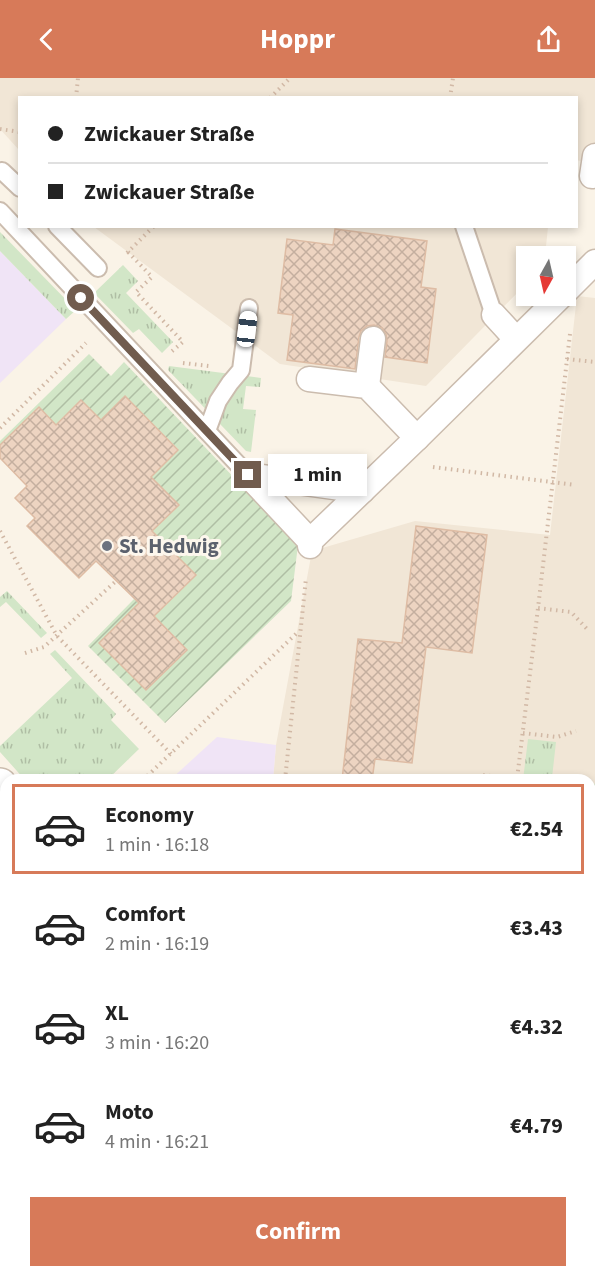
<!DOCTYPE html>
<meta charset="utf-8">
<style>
body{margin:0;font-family:"Source Sans 3",sans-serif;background:#f6f6f6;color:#222;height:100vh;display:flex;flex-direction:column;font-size:22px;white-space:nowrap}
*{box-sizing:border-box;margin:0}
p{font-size:20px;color:#767676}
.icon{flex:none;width:33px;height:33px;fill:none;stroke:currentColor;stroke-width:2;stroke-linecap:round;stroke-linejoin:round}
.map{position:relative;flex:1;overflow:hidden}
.sheet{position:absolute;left:0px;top:696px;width:596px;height:504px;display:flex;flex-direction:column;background:#fff;border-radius:18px 18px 0 0;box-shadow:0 3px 9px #0003}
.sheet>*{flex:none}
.hud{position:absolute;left:18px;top:18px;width:560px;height:132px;border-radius:0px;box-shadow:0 3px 9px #0003;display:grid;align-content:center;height:132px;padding:0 30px;background:#fff}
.needle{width:39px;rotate:188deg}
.fabs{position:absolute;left:516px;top:168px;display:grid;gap:12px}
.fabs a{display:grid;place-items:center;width:60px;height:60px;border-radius:0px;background:#fff;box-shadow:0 3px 9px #0003;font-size:30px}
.end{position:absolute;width:27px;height:27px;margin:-14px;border:8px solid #715c4e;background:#fff;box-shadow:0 0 0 3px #fff}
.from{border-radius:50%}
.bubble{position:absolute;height:42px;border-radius:0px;background:#fff;box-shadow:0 3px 9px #0003;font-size:20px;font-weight:700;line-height:42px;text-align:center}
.car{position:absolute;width:18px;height:36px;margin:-18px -9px;border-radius:8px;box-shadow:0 0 4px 2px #0007;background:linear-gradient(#fff 24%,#345 0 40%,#fff 0 76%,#345 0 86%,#fff 0)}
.hud b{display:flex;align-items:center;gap:21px;height:57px;font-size:22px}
.hud b+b{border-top:2px solid #e0e0e0}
.hud i{width:15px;height:15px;background:#222}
ul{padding:10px 0 0;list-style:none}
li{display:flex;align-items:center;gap:18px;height:90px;margin:0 12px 9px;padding:0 18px;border:3px solid transparent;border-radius:0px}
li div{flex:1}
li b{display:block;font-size:22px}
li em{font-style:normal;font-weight:700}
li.current{border-color:#d77a59}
li>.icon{width:54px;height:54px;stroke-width:1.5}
.action{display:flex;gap:12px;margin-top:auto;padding:12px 30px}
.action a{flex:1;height:69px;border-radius:0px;background:#d77a59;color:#fff;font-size:24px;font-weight:700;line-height:69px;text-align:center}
header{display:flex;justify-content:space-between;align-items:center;height:78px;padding:0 30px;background:#d77a59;color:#fff;font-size:27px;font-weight:700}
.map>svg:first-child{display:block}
.residential{fill:#f1e6d6}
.education{fill:#f0e4f6}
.grass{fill:url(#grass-tufts)}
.garden{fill:url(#garden-furrows)}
.building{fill:url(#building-cross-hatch);stroke:#debca4;stroke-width:1.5}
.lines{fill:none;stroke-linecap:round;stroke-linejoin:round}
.service-casing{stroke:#cbbcae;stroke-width:20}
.pedestrian-casing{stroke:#cbbcae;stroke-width:27}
.minor-casing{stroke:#cbbcae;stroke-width:36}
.path{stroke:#d1b8a5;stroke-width:4;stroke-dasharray:1.5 4.5;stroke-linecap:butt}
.service{stroke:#fff;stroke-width:16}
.pedestrian{stroke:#fff;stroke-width:24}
.minor{stroke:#fff;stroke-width:33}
.route{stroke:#715c4e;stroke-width:8}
.worship-dot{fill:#6b7280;stroke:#fdf7ed;stroke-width:2}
.labels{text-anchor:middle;stroke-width:6;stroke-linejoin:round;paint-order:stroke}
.worship-label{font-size:21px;font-weight:bold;fill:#5b616d;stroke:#fdf7ed;text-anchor:start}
</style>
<header><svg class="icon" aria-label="back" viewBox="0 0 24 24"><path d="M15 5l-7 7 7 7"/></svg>Hoppr<svg class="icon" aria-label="share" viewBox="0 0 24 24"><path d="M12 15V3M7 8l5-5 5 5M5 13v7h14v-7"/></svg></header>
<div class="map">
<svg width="595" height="1200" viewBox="0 0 595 1200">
<defs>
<pattern id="grass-tufts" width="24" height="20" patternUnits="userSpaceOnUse" patternTransform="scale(1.5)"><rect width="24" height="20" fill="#d2e6c7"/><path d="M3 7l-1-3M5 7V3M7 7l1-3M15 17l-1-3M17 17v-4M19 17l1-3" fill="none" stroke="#afbea4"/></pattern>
<pattern id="garden-furrows" width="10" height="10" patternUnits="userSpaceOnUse" patternTransform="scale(1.5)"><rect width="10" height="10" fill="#d2e6c7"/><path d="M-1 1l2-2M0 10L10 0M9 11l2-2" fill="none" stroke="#afbea4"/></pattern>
<pattern id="building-cross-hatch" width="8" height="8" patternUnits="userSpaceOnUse" patternTransform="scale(1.5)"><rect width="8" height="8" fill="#edd4c1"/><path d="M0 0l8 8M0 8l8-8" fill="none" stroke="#c4af9f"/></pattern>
</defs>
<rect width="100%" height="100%" fill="#faf3e7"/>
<g class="residential">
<polygon points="0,0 595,0 595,86 576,82 576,20 20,20 19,72 0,51"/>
<polygon points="94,149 548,149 545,178 526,178 526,206 426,308 280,286"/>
<polygon points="577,218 595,220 595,1200 239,1200 239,1194 590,1194 590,702 273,702 276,667 312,473 415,443 550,457"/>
</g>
<g class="education">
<polygon points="0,173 66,241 0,305"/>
<polygon points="217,659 276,667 273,702 170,702"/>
<polygon points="6,852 6,1194 239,1194 239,1200 0,1200 0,857"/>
</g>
<g class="grass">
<polygon points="0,154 76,232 66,241 0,173"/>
<polygon points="123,187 138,203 126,215 173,264 162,275 139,251 133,255 94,215"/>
<polygon points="169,288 261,300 260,309 246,308 243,331 256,332 251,374 246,373 168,292"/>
<polygon points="7,513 47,555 41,560 6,524 0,529 0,519"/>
<polygon points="55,572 116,636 111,642 139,671 107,702 25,702 0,674 0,668 72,600 50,576"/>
<polygon points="528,661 556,664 552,700 565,702 523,702"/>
<polygon points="590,705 595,706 595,869 590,868"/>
<polygon points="590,938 595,938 595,965 590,964"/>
<polygon points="592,1150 595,1151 595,1187 590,1186 590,1168"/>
<polygon points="360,1194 398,1194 397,1200 359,1200"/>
</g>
<g class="garden">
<polygon points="89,276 111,298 124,284 298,467 291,523 165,645 88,568 134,521 139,525 99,565 146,612 187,572 154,538 196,497 152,453 179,427 151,399 178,371 125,319 101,342 81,322 56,347 39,329 0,367 0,363"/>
<polygon points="475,1194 525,1194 579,1200 526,1200"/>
</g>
<g class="building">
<polygon points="335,151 427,163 421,209 436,211 427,285 385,279 387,263 386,256 382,250 374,247 367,248 361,253 359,259 355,291 287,282 293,237 278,235 287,161 333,167"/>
<polygon points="125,318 178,372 151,399 179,427 152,453 196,497 154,538 187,572 146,612 99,565 139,525 96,483 79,500 27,448 35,440 15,420 27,408 0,380 0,367 39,329 56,347 81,322 101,342"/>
<polygon points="416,448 487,457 472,575 426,569 412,685 375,681 372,702 342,702 358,561 402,565"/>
</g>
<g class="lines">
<defs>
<g id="service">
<polyline points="2,93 20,110"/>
<polyline points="0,133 248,397"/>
<polyline points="57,148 98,190"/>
<polyline points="464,148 494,237"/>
<polyline points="207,353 218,323 230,305 241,292 249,230"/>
</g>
<g id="pedestrian">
<polyline points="592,98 595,78"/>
<polyline points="566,213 595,184"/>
<polyline points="494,237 516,261"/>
<polyline points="309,301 367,308 417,360"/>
<polyline points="367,308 373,261"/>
<polyline points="248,397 362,413"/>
<polyline points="248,397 310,463"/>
<polyline points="310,468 310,463 417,360 561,218"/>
</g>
<g id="minor">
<polyline points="0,707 3,711"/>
<polyline points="590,1028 595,1029"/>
</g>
</defs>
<use href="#service" class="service-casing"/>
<use href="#pedestrian" class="pedestrian-casing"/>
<use href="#minor" class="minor-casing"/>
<g class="path">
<polyline points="76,20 78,0"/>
<polyline points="270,20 290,0"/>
<polyline points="450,20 453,0"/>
<polyline points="0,51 20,54"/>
<polyline points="128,174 152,199 136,214 183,264 171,274"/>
<polyline points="127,175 154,148"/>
<polyline points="570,256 538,530 571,534 588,552"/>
<polyline points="567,281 595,284"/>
<polyline points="183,285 209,288"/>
<polyline points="0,350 86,265"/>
<polyline points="433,389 575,407"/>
<polyline points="0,453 57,558 171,676"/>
<polyline points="25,575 44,569 116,503"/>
<polyline points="523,655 557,659 576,653"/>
<polyline points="143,702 299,553"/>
<polyline points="285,702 306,500"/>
<polyline points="482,702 482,697 517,701 538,530"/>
<polyline points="0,838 6,833"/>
<polyline points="590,1142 592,1145 595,1145"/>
<polyline points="254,1200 255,1194"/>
<polyline points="448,1200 449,1194"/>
</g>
<use href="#service" class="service"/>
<use href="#pedestrian" class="pedestrian"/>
<use href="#minor" class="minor"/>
</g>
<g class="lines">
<polyline class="route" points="81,220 248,397"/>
</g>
<circle class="worship-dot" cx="107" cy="468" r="6"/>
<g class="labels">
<g class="worship-label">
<text x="119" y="475">St. Hedwig</text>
</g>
</g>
</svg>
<div class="fabs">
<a><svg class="needle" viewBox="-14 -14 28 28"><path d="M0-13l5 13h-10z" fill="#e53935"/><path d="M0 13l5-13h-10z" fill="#767676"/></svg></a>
</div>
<i class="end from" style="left:81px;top:220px"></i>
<i class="end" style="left:248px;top:397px"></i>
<div class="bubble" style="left:268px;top:376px;width:99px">1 min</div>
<i class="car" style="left:247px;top:251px;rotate:7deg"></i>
<div class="hud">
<b><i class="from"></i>Zwickauer Straße</b>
<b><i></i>Zwickauer Straße</b>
</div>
<section class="sheet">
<ul>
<li class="current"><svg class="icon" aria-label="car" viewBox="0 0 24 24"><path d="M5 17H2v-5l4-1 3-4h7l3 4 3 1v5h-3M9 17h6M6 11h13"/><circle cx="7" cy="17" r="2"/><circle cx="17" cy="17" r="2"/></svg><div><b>Economy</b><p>1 min · 16:18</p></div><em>€2.54</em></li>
<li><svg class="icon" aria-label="car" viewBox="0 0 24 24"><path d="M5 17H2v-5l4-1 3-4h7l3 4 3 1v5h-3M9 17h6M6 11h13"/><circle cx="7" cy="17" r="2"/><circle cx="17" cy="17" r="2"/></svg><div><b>Comfort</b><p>2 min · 16:19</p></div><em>€3.43</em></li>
<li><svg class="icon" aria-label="car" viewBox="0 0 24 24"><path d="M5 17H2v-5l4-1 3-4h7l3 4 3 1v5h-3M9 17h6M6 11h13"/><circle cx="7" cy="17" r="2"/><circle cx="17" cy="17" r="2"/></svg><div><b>XL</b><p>3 min · 16:20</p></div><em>€4.32</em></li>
<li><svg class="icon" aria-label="car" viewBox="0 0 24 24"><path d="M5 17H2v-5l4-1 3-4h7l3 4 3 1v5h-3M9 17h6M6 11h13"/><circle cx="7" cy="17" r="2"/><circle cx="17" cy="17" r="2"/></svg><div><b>Moto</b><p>4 min · 16:21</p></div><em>€4.79</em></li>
</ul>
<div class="action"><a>Confirm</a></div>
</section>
</div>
